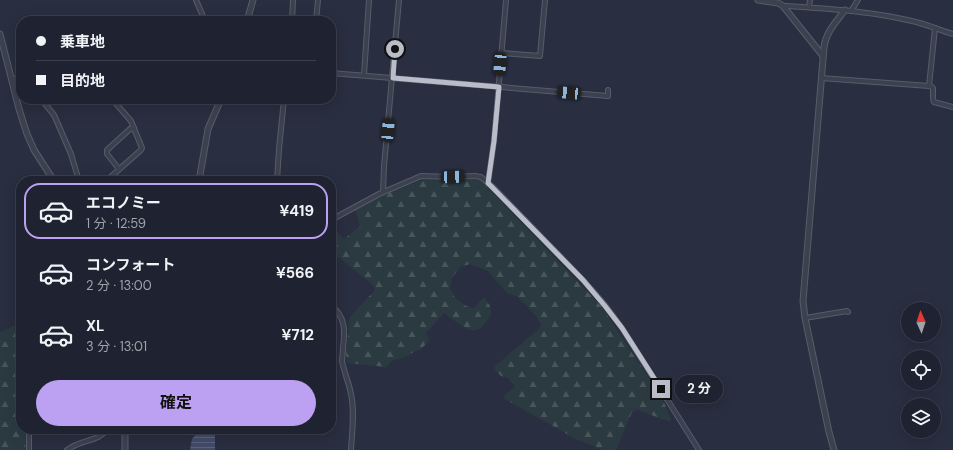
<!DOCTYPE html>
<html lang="ja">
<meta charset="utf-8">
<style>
body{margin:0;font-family:"DM Sans","Noto Sans JP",sans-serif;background:#272a38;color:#f1f3f6;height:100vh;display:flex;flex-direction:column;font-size:15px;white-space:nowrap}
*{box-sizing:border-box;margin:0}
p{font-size:13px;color:#a1a4ab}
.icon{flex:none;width:22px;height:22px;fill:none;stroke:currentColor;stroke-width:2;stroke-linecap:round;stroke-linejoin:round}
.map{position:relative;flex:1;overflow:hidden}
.sheet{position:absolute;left:16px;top:176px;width:320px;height:258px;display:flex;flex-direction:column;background:#1f2230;border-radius:16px;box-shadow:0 4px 16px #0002,0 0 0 1px #3c3f4c}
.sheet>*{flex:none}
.banner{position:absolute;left:16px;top:16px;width:320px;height:88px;border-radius:16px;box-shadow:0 4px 16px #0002,0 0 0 1px #3c3f4c;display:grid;align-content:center;height:88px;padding:0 20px;background:#1f2230}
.needle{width:26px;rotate:357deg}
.buttons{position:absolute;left:901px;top:302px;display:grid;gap:8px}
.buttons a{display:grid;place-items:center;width:40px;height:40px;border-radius:50%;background:#1f2230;box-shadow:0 4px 16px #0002,0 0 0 1px #3c3f4c;font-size:20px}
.end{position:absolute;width:18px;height:18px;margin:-9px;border:5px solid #b9bdca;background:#111;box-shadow:0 0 0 2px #111}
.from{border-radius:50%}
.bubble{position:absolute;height:28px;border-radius:14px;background:#1f2230;box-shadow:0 4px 16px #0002,0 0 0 1px #3c3f4c;font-size:13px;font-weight:700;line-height:28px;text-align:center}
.car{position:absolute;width:12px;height:24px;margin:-12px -6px;border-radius:5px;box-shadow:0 0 3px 1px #0007;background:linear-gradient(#222 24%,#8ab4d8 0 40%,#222 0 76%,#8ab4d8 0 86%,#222 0)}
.banner b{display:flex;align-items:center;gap:14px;height:38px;font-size:15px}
.banner b+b{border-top:1px solid #3c3f4c}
.banner i{width:10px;height:10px;background:#f1f3f6}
ul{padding:7px 0 0;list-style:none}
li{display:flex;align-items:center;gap:12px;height:56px;margin:0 8px 6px;padding:0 12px;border:2px solid transparent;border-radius:16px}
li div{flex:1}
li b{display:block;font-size:15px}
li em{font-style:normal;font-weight:700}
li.on{border-color:#bca0f2}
li>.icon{width:36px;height:36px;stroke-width:1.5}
.cta{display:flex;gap:8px;margin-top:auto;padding:8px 20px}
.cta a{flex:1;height:46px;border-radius:24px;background:#bca0f2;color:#111;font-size:16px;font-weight:700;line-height:46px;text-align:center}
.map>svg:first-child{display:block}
.forest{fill:url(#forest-firs)}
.water{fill:url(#water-rules)}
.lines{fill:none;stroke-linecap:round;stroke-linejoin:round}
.minor-casing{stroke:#575c6a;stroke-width:6}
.tertiary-casing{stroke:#575c6a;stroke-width:7}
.minor{stroke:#3c4150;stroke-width:4}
.tertiary{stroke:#3c4150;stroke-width:5}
.route{stroke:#b9bdca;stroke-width:5}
</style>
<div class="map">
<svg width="953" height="450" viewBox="0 0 953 450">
<defs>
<pattern id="forest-firs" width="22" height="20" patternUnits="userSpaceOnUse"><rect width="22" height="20" fill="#2b3a41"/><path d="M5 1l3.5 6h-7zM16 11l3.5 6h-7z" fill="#48555b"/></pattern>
<pattern id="water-rules" width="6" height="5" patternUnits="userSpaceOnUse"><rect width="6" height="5" fill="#424b69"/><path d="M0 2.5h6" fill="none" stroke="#5b637d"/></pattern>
</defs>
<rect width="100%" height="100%" fill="#292e40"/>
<g class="forest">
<path d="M422 180H481L491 191 602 307 663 400 670 417 671 419 670 422 638 410 632 412 616 450H603L576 439 505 399 504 395 514 388 515 386 508 378 501 376 495 370V366L539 329 541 325 536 316 518 297 507 293 488 271 470 264 460 267 452 278 450 288 455 298 466 306 473 308 476 306 479 302 484 297 490 306 491 313 489 318 481 328 473 331 462 326 444 313 426 333 429 341 422 348 402 358 393 360 386 367 347 363C345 353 347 343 348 334 349 328 347 323 350 317L374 291V287L372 284 337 256 331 258V226L344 239 360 226 355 210 384 195Z"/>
<polygon points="21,323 21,429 26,429 25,450 0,450 0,332"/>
</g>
<polygon class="water" points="198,429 215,429 215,450 190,450 192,439 197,433"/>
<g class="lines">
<defs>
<g id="minor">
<polyline points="196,0 205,21"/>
<path d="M783 6H788C829 9 871 11 912 21 926 24 939 30 953 34"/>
<polyline points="809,7 810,0"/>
<polyline points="851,11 858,0"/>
<polyline points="292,21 293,0"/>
<polyline points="316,21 318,0"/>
<polyline points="334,43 331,73 608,96 608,90"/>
<polyline points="502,53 540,56 545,0"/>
<polyline points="364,75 369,0"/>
<polyline points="11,77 21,84"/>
<polyline points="821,78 929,86 935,28"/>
<polyline points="929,86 932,87 933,88 933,99 934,102 953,107"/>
<polyline points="41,99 54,115 71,154 79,181"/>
<polyline points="119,169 107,154 107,150 130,129 134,128"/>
<polyline points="106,181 141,150 142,148 131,121 112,99"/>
<polyline points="277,181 279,149 284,99"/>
<polyline points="488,183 494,141 506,0"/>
<polyline points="383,192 384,166 399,0"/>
<polyline points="331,220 379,194 421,176 453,177 475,176 481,177 494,188 583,280 605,305 622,328 699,450"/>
<path d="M331 306C346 316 345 332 343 348 343 352 342 357 342 361 344 372 349 383 351 394 355 412 352 432 351 450"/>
<polyline points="805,318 847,311 848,312"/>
<polyline points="21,394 19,398 21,406"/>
<polyline points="28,429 29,434 29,450"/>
<path d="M67 450C79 441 89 442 100 436 103 434 105 432 107 429"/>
</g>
<g id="tertiary">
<polyline points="758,0 778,3 783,6 823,56"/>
<polyline points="247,21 253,0"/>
<polyline points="0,34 19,109 27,134 34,150 54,181"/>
<polyline points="199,181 208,129 221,99"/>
<polyline points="125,429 125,450"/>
<path d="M834 450 829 432 805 318 803 301 824 47C826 32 836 22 845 10"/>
</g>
</defs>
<use href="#minor" class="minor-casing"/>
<use href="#tertiary" class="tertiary-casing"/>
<use href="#minor" class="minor"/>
<use href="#tertiary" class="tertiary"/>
</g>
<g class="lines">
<polyline class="route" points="395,49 393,78 499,87 494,141 488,183 583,280 605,306 622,328 661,389"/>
</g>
</svg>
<div class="buttons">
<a><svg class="needle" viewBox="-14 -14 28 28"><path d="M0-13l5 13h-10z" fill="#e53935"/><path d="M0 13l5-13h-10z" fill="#a1a4ab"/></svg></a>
<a><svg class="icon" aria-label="locate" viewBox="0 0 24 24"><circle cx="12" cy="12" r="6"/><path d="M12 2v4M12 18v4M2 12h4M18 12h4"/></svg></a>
<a><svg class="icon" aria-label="layers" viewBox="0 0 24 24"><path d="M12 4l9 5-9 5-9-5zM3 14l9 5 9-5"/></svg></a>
</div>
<i class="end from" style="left:395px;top:49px"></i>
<i class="end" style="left:661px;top:389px"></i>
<div class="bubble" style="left:675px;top:375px;width:48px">2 分</div>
<i class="car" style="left:500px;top:64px;rotate:185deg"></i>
<i class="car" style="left:569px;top:93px;rotate:275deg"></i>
<i class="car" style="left:388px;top:130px;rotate:5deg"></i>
<i class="car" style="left:453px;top:177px;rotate:88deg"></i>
<div class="banner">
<b><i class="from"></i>乗車地</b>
<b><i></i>目的地</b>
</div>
<section class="sheet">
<ul>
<li class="on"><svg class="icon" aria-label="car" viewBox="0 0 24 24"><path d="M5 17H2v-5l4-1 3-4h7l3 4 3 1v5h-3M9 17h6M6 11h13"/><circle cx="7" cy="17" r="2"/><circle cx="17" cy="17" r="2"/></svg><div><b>エコノミー</b><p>1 分 · 12:59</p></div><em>¥419</em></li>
<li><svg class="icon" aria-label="car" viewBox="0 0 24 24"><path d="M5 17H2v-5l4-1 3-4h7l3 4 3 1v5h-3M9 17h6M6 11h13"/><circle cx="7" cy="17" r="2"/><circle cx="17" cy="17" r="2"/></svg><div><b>コンフォート</b><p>2 分 · 13:00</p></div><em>¥566</em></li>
<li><svg class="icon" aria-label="car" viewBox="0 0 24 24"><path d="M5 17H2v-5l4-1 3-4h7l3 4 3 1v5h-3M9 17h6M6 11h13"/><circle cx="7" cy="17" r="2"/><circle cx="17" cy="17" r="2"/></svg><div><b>XL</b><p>3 分 · 13:01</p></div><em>¥712</em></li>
</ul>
<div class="cta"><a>確定</a></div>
</section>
</div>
